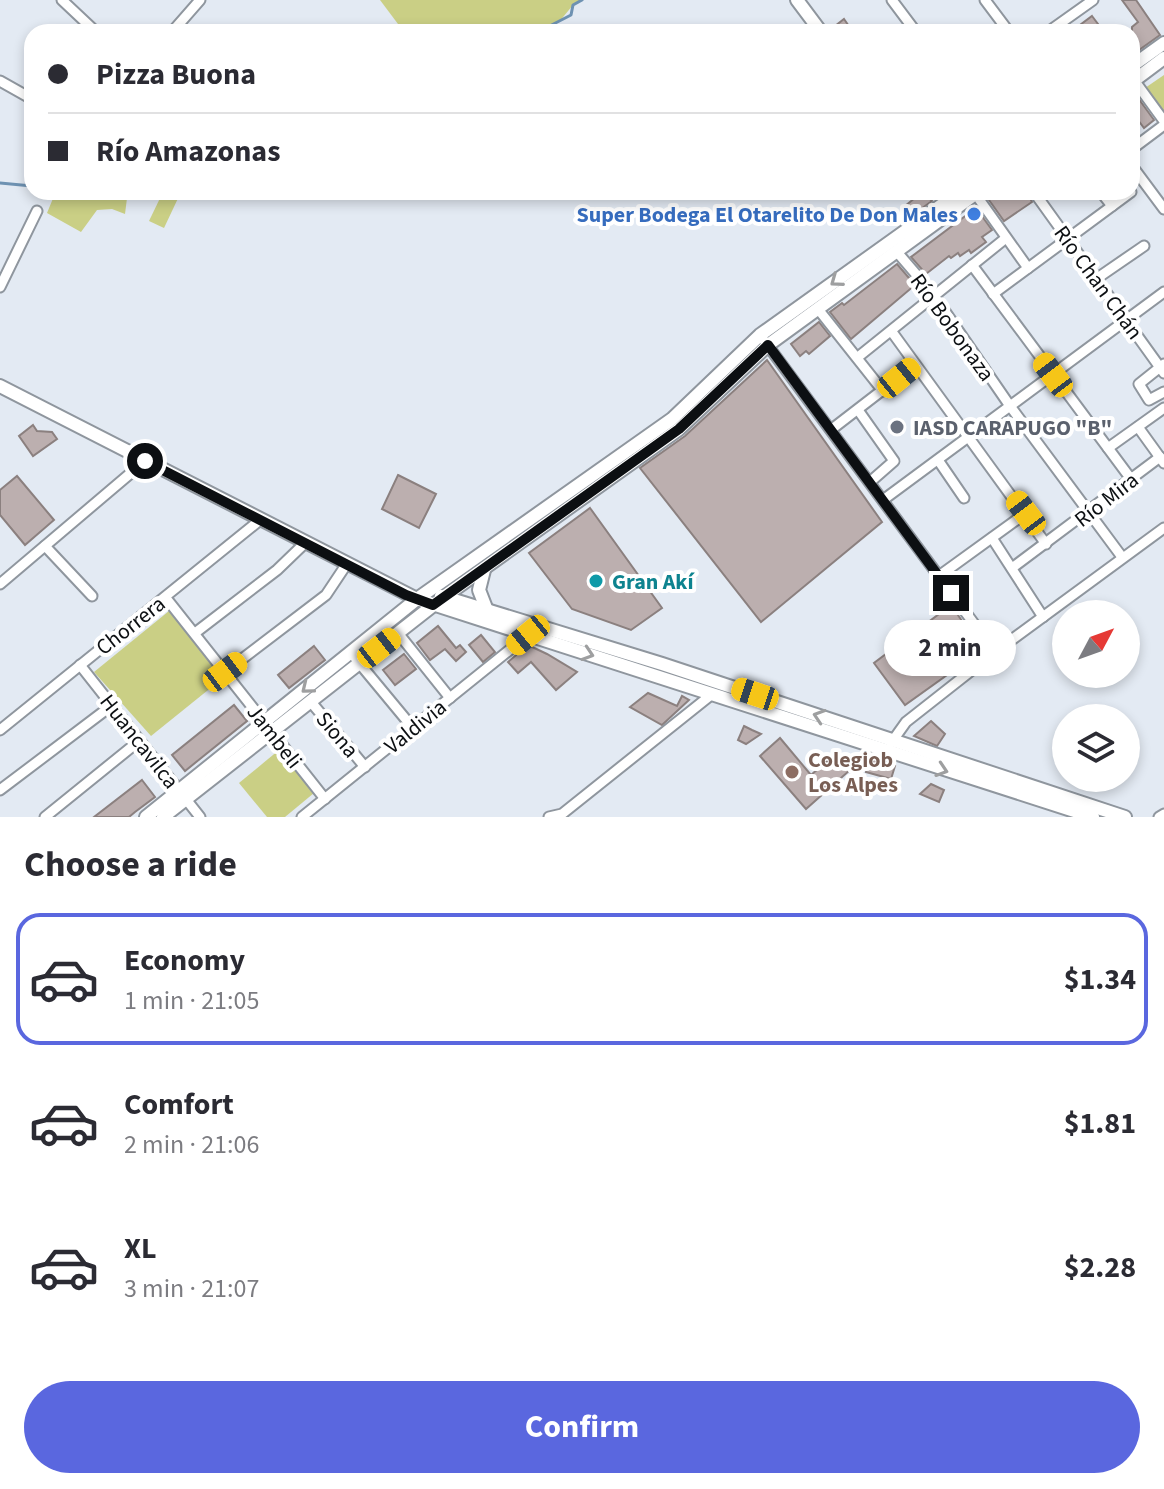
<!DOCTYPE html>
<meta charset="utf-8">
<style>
body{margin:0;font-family:"Source Sans 3",sans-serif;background:#f2f2f3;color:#2b2b33;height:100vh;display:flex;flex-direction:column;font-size:30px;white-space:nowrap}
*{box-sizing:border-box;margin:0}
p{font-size:26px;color:#7c7c81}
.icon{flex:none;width:44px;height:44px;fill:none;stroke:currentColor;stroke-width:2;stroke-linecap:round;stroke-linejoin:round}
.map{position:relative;height:817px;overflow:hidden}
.details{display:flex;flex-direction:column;background:#fff;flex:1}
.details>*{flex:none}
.hud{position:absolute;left:24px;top:24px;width:1116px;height:176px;border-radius:24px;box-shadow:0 4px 12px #0003;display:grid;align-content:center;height:176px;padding:0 24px;background:#fff}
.needle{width:52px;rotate:49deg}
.fabs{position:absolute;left:1052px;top:600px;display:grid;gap:16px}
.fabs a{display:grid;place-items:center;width:88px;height:88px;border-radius:50%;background:#fff;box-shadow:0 4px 12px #0003;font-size:40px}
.end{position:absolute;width:36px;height:36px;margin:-18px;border:10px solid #0c0f12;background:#fff;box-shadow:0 0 0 4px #fff}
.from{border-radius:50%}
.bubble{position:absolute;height:56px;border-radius:28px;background:#fff;box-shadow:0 4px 12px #0003;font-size:26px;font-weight:700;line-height:56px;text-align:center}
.car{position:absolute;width:24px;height:48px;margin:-24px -12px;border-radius:10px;box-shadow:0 0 6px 2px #0007;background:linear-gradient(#f5c518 24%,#345 0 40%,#f5c518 0 76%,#345 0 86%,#f5c518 0)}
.hud b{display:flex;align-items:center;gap:28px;height:76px;font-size:30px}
.hud b+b{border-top:2px solid #e1e1e2}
.hud i{width:20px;height:20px;background:#2b2b33}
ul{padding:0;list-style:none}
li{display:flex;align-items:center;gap:24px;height:132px;margin:0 16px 12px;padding:0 8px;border:4px solid transparent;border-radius:24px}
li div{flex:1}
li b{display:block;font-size:30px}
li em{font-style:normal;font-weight:700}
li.current{border-color:#5a67df}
li>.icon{width:72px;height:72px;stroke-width:1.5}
h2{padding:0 24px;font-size:36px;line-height:96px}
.button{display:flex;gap:16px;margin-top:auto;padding:16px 24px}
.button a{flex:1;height:92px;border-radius:48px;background:#5a67df;color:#fff;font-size:32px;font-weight:700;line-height:92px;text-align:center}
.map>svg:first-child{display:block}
.green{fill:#cacf85}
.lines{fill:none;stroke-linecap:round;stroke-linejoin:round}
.stream{stroke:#6e92b2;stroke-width:3}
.building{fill:#bcafaf;stroke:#8b807f;stroke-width:2}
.street-casing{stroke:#8f969e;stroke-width:13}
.secondary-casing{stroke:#8f969e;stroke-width:16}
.street{stroke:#fff;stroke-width:9}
.secondary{stroke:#fff;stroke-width:12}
.oneway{stroke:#9e9fa0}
.route{stroke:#0c0f12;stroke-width:10}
.shop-dot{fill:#3f7fe0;stroke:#fff;stroke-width:3}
.worship-dot{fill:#6b7280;stroke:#fff;stroke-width:3}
.culture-dot{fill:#0f9aa8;stroke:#fff;stroke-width:3}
.education-dot{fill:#8d6e63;stroke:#fff;stroke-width:3}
.labels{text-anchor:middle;stroke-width:8;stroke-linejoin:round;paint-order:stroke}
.shop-label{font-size:22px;font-weight:bold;fill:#366cbe;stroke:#fff;text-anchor:end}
.street-label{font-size:22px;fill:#0c0f12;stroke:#fff}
.worship-label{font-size:22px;font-weight:bold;fill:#5b616d;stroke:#fff;text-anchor:start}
.culture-label{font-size:22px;font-weight:bold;fill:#0d838f;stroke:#fff;text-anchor:start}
.education-label{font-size:22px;font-weight:bold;fill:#785e54;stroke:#fff;text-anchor:start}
</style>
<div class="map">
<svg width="1164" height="817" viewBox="0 0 1164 817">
<rect width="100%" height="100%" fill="#e3eaf3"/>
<g class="green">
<polygon points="380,0 582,0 573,5 559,22 538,32 404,32"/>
<polygon points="1164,75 1164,113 1145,88"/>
<polygon points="163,192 181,192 164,228 149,221"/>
<polygon points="54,196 127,198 125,214 112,209 97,210 81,232 47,213"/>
<polygon points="169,611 223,678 151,736 94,672"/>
<polygon points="279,750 314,793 285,817 267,817 239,783"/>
</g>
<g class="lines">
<g class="stream">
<polyline points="538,32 571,15 573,5 582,0"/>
<polyline points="0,183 32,186"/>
<polyline points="118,192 131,192"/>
</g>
</g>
<g class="building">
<polygon points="1122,0 1136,0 1160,35 1132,55 1132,27 1138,22"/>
<polygon points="1092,16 1104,32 1085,32 1080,25"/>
<polygon points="844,19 853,32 830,32 830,30"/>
<polygon points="1133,91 1154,120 1144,128 1138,120 1132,124"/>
<polygon points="922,192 932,201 911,216 904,207"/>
<polygon points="999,192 1027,192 1032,202 1004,221 989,200"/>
<polygon points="976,208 992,230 982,237 986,242 971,253 969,250 960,256 958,253 951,258 949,256 926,274 911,257"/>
<polygon points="897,264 915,285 851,339 830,312 842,303 844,305"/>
<polygon points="819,322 830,336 809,354 806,351 800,356 791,344"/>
<polygon points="767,360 882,522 761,622 640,468 685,436"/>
<polygon points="33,425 37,431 52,432 57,439 33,456 19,436"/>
<polygon points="398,475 436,494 419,528 382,509"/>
<polygon points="17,476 54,520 25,545 0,515 0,490"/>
<polygon points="590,508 662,608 631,630 572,609 529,553"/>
<polygon points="951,605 982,650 905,705 874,663"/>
<polygon points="438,626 456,648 460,645 466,652 456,661 445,649 430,660 417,643"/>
<polygon points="481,635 495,652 483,662 469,645"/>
<polygon points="528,645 547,654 577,672 556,690 531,662 518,673 508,662"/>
<polygon points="314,646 325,660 289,688 278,675"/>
<polygon points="404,654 416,669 395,685 383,670"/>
<polygon points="648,693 677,706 682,696 689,700 662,725 630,707"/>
<polygon points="234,705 247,721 185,771 172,755"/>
<polygon points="931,721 945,734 937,746 914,736"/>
<polygon points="744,726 752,730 761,734 746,744 738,740"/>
<polygon points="780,738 811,775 835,754 850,770 806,809 760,756"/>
<polygon points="870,758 895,766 891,779 866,772"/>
<polygon points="142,780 155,797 135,812 129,817 94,817"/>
<polygon points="931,784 944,790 939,802 920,794"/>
</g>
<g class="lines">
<defs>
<g id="street">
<polyline points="62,0 96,32"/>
<polyline points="892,0 916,32"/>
<polyline points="985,0 1009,32"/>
<polyline points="172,32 200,0"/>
<polyline points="1048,32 1093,0"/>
<polyline points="1134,80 1164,121"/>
<polyline points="0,81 32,99"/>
<polyline points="1132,149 1164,125"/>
<polyline points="1132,166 1164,209"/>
<polyline points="974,192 1028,268"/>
<polyline points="1034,192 1164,373"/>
<polyline points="1101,192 1112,206"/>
<polyline points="897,252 933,294 1010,406 1122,557"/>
<polyline points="972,265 1131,479"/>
<polyline points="1096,279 1144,246"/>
<polyline points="0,287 37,211"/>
<polyline points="993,294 1131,192"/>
<polyline points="818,309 883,391"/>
<polyline points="892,332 1046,544"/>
<polyline points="760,335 995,652"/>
<polyline points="858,357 1006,238"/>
<polyline points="1164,364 1139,384 1149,400 1164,392"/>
<polyline points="858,410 894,461 870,482"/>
<polyline points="1138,427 1164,463"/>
<polyline points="832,429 915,365"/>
<polyline points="1108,448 1164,408"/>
<polyline points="938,460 964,498"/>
<polyline points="883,500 1164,292"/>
<polyline points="992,538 1043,617"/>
<polyline points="45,546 92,596"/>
<polyline points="1012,568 1160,457"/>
<polyline points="939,576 1026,513"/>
<polyline points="0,584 145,461"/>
<polyline points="166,598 325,799"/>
<polyline points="195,633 277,570 305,543"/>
<polyline points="398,633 450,698"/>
<polyline points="355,658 413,728"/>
<polyline points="80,665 200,817"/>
<polyline points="225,672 326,595 346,565"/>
<polyline points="311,702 365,767"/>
<polyline points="0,730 260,520"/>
<polyline points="891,743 906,722 995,652 1164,528"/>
<polyline points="0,790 111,706"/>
<polyline points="45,817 139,741"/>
<polyline points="302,817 528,635"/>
<polyline points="549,817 562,814 711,695"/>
<polyline points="1159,817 1164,814"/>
</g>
<g id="secondary">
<polyline points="797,0 821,32"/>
<polyline points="1132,66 1164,43"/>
<polyline points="1132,82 1164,58"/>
<polyline points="0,386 417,599 1093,817"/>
<polyline points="484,570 479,590 486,608"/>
<polyline points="441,596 662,664 1125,817"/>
<polyline points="146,817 417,599 672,419 760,335 960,192"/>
<polyline points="163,817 445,596 679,429 768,345 978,192"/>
</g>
</defs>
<use href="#street" class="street-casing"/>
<use href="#secondary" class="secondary-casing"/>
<use href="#street" class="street"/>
<use href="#secondary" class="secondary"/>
</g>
<defs><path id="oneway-chevron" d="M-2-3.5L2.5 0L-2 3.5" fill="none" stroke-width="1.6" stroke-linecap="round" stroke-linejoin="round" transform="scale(2)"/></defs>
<g class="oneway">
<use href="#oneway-chevron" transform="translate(836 281) rotate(144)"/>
<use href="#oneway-chevron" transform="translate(588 654) rotate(18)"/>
<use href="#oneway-chevron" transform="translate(307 688) rotate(141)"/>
<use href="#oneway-chevron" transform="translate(819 716) rotate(-162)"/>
<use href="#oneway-chevron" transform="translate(942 770) rotate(18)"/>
</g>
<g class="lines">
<polyline class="route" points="145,461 406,595 433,605 679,429 768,345 951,593"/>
</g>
<circle class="shop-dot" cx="974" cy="214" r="8"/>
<circle class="worship-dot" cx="897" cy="427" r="8"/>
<circle class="culture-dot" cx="596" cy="581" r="8"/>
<circle class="education-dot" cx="792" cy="772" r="8"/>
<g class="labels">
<g class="shop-label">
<text x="958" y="222">Super Bodega El Otarelito De Don Males</text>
</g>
<g class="street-label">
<text transform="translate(1099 282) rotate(54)" y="8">Río Chan Chán</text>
<text transform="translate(953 327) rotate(54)" y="8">Río Bobonaza</text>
<text transform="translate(1106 499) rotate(-38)" y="8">Río Mira</text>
<text transform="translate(130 625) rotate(-38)" y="8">Chorrera</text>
<text transform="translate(415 726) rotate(-39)" y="8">Valdivia</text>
<text transform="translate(338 734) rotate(50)" y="8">Siona</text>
<text transform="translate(275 736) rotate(52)" y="8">Jambeli</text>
<text transform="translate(140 741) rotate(52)" y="8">Huancavilca</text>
</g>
<g class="worship-label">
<text x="913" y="435">IASD CARAPUGO "B"</text>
</g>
<g class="culture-label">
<text x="612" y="589">Gran Akí</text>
</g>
<g class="education-label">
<text x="808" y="767">Colegiob<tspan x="808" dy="25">Los Alpes</tspan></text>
</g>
</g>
</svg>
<div class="fabs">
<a><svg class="needle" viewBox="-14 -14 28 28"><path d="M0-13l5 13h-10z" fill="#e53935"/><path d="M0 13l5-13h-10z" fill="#7c7c81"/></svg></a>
<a><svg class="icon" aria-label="layers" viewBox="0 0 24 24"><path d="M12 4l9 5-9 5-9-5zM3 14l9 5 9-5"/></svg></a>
</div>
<i class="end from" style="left:145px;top:461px"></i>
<i class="end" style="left:951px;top:593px"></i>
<div class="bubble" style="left:884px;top:620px;width:132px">2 min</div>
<i class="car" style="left:1053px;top:375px;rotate:323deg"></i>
<i class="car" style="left:899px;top:378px;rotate:51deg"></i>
<i class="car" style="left:1026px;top:513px;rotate:323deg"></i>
<i class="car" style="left:528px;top:635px;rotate:231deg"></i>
<i class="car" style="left:379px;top:648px;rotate:52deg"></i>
<i class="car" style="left:225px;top:672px;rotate:53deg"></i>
<i class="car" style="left:755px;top:694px;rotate:288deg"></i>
<div class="hud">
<b><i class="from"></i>Pizza Buona</b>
<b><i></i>Río Amazonas</b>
</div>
</div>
<section class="details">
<h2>Choose a ride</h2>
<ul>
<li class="current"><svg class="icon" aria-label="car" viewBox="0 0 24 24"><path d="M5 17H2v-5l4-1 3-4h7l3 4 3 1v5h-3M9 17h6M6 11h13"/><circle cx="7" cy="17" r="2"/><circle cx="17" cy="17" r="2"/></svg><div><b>Economy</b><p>1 min · 21:05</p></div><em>$1.34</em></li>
<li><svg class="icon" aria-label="car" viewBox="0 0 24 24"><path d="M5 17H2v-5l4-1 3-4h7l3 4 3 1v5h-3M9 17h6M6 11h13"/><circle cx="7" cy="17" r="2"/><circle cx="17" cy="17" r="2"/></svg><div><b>Comfort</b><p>2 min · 21:06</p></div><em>$1.81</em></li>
<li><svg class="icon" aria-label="car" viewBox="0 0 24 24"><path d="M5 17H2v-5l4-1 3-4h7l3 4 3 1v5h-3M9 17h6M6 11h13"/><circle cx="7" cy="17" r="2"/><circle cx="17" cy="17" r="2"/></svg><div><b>XL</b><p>3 min · 21:07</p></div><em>$2.28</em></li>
</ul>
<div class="button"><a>Confirm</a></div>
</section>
